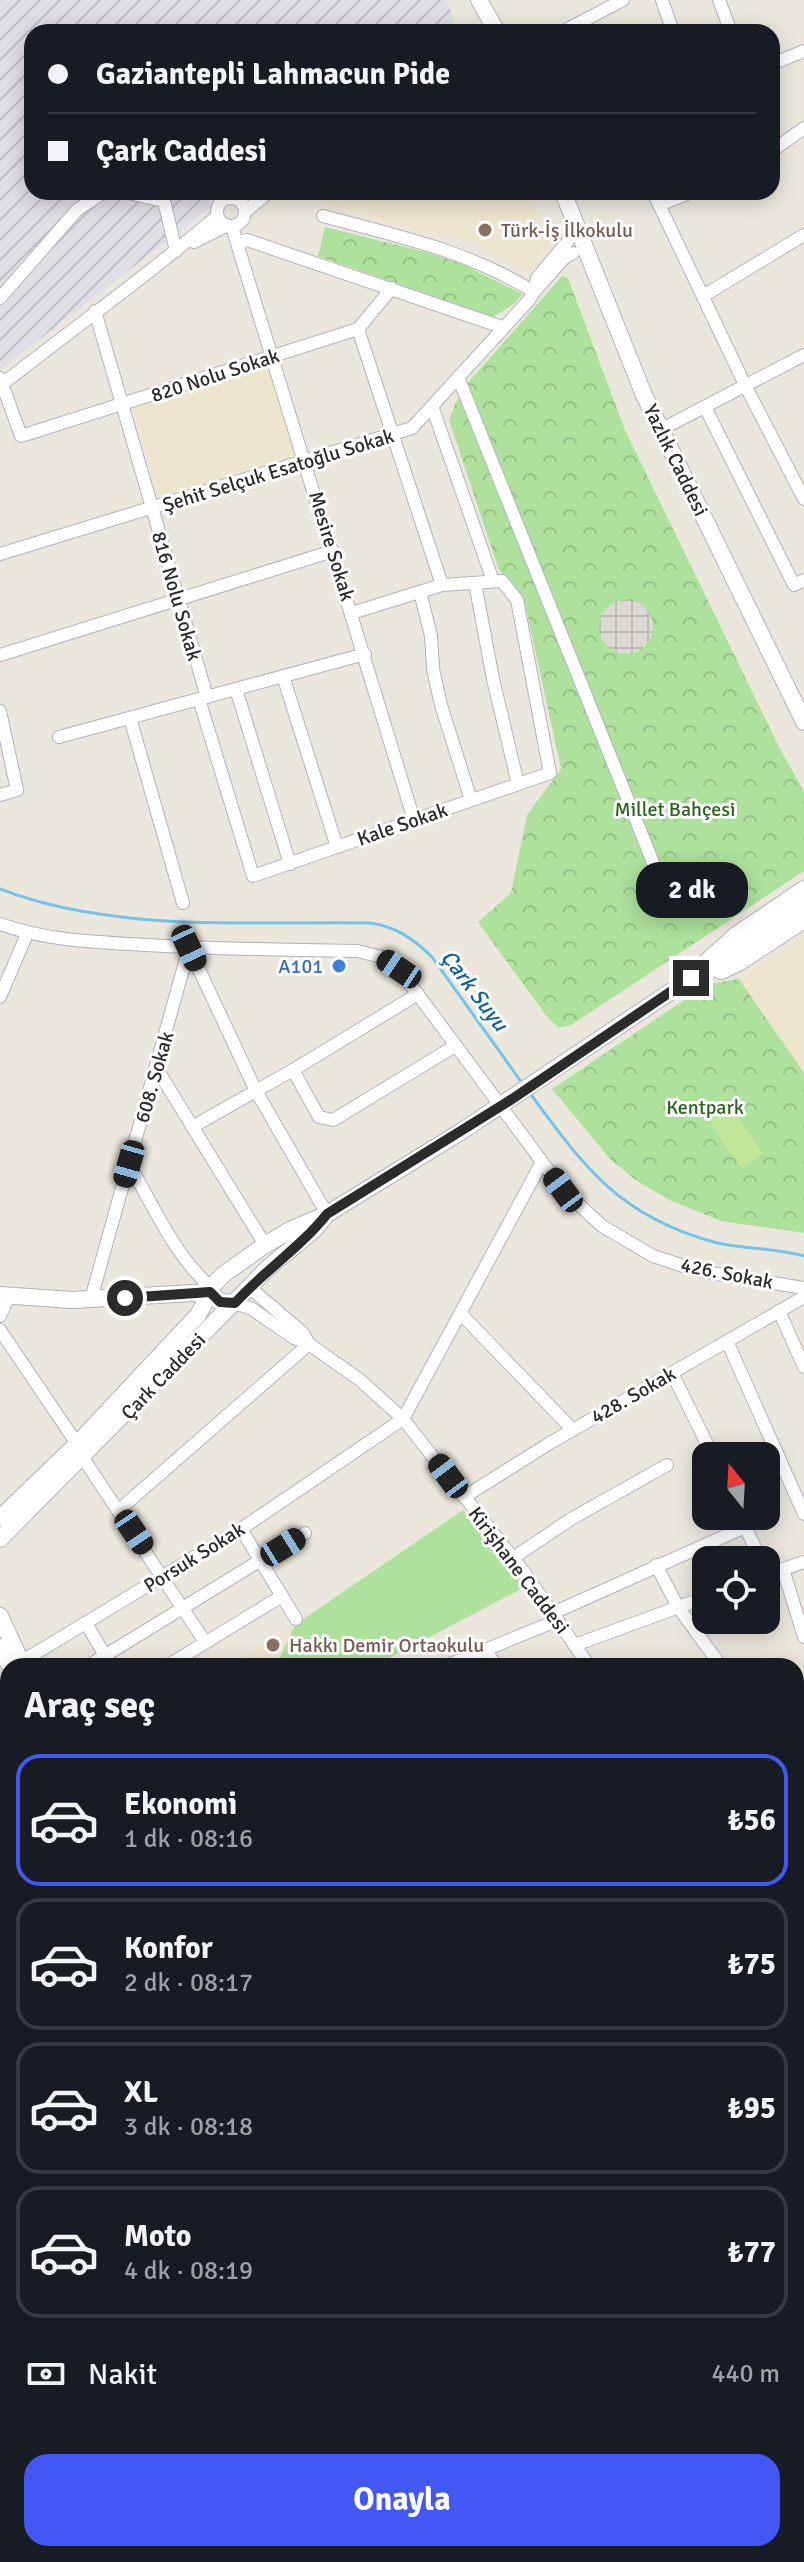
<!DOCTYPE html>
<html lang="tr">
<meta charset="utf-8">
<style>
body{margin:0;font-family:Signika,sans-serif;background:#242831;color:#f1f3f6;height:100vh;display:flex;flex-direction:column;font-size:30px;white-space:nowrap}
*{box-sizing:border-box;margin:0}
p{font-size:26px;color:#9ea1a6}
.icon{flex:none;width:44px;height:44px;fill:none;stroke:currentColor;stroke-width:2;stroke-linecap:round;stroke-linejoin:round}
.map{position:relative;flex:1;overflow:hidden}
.drawer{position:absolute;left:0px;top:1658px;width:804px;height:904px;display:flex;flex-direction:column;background:#171b24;border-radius:24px 24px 0 0;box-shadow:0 4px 20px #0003}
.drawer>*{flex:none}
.guide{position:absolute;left:24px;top:24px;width:756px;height:176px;border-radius:24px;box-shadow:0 4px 20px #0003;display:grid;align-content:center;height:176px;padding:0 24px;background:#171b24}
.needle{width:52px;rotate:342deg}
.controls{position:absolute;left:692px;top:1442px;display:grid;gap:16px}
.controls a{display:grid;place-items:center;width:88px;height:88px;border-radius:16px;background:#171b24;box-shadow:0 4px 20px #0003;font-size:40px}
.end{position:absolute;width:36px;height:36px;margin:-18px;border:10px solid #2b2b2b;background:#fff;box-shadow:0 0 0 4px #fff}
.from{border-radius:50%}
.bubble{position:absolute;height:56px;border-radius:24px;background:#171b24;box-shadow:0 4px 20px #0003;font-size:26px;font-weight:700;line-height:56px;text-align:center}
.car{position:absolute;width:24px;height:48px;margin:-24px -12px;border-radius:10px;box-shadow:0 0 6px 2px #0007;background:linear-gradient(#222 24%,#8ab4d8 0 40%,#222 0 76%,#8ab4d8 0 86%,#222 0)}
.guide b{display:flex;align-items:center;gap:28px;height:76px;font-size:30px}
.guide b+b{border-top:2px solid #363941}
.guide i{width:20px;height:20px;background:#f1f3f6}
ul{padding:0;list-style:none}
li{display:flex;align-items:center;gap:24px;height:132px;margin:0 16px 12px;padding:0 8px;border:4px solid #363941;border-radius:24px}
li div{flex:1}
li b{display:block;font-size:30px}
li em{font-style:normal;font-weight:700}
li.selected{border-color:#4357f4}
li>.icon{width:72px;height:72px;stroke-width:1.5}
h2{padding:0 24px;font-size:36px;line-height:96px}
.pay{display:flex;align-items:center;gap:20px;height:88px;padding:0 24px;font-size:30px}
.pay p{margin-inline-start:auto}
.primary-button{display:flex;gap:16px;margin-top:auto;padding:16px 24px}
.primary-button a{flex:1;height:92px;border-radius:24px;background:#4357f4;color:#fff;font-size:32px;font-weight:700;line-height:92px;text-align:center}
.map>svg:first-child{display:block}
.industrial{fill:url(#industrial-furrows)}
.education{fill:#ede5ce}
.grass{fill:#aee19c}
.park{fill:url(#park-crowns)}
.pitch{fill:#c0e898}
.plaza{fill:url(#plaza-grid)}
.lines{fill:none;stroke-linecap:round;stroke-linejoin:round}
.stream{stroke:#74c3eb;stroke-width:3}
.street-casing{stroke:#b1b3be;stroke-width:14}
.secondary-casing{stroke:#b1b3be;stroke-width:18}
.street{stroke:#fff;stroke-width:12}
.secondary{stroke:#fff;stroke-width:16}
.route{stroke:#2b2b2b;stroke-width:10}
.education-dot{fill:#8d6e63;stroke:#fff;stroke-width:3}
.shop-dot{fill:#3f7fe0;stroke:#fff;stroke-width:3}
.labels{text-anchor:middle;stroke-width:6;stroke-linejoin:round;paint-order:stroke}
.education-label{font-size:20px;fill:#785e54;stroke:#fff;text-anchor:start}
.street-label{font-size:20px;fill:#2b2b2b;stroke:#fff}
.park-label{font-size:20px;fill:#27661d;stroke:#fff}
.shop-label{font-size:20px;fill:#366cbe;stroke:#fff;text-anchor:end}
.water-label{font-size:22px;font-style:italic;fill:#126098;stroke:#fff}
</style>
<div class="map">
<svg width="804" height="2562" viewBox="0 0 804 2562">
<defs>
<pattern id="industrial-furrows" width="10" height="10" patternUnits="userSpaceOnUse" patternTransform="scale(2)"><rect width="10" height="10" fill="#e0dee5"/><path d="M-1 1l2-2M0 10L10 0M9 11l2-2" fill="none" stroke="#c0bfc5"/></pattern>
<pattern id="park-crowns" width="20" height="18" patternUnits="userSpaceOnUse" patternTransform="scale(2)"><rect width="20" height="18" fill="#aee19c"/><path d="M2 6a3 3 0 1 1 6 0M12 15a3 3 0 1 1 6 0" fill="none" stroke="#96c187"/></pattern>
<pattern id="plaza-grid" width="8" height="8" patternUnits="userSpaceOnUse" patternTransform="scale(2)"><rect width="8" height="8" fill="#dddad4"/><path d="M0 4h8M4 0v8" fill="none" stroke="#bebbb6"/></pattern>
</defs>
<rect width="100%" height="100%" fill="#ece7dd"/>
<g class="industrial">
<polygon points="0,0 446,0 453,15 455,32 32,32 32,192 230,192 0,370"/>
<polygon points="0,1669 8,1685 8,2163 0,2178"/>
</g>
<g class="education">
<polygon points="314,192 527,192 551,241 530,272 472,241 374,219 313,199"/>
<polygon points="266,364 298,454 159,498 132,405"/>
<polygon points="804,936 804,1073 739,979"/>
<polygon points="295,1625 276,1666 226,1666"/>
<polygon points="804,2209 804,2269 796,2273 796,2211"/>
</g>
<g class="grass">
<polygon points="463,1510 525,1587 374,1666 276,1666 295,1625"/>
<polygon points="804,2409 804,2471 796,2481 796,2418"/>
</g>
<g class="park">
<polygon points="325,227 425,252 462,264 522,294 515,303 493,317 318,256"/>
<polygon points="562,276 568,278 625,430 780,749 804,791 804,871 571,1025 559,1028 548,1018 478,922 511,893 527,815 561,769 524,599 499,570 449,420 457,400 472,394 467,384"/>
<polygon points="739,979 804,1073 804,1233 721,1221 669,1200 637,1181 611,1160 552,1089 708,984"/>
</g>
<polygon class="pitch" points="731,1108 763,1153 742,1169 710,1123"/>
<circle class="plaza" cx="626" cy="627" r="27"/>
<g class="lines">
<g class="stream">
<path d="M0 889C114 933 249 921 370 923 395 926 414 939 432 957L522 1083"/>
<path d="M529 1092C584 1167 619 1216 714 1242 743 1250 775 1247 804 1256"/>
<polyline points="796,2537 804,2529"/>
<polyline points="768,2562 778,2554"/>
</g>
<defs>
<g id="street">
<polyline points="662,0 673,32"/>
<polyline points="719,0 731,32"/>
<polyline points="562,32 623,0"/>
<polyline points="772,64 804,51"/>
<polyline points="772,151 804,128"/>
<polyline points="123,192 164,201 176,251"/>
<polyline points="653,192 746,387 804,499"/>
<circle cx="231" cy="212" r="14"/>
<polyline points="659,205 692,192"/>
<polyline points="246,211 269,192"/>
<path d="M323 216C397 236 469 251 534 292L564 258 573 253"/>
<polyline points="232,227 414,820"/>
<polyline points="194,242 226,226"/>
<polyline points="237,242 247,240 502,327"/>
<polyline points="703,296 804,235"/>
<polyline points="0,298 77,210 104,192"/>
<polyline points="95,311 207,697"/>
<polyline points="358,329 442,585"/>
<polyline points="458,377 656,870"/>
<polyline points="0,378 21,436 358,329 392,288"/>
<path d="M0 386C72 329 148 276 217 216"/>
<polyline points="432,406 493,581"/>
<polyline points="705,407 794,585 804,580"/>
<polyline points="660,430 804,355"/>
<polyline points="0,554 412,428 529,300 534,292 537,278 568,241"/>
<polyline points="475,583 493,679 518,784"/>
<polyline points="420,592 431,636 433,669 441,705 471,800"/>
<polyline points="0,655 333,551"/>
<polyline points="283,676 337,847"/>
<polyline points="236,689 290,864"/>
<polyline points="199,699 253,876 550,773 517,600 502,581 442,585 352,613"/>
<polyline points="0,711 17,790 0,795"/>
<polyline points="130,718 183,903"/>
<polyline points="59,737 365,654"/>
<path d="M0 924C47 941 97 942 146 945 216 949 287 950 357 951L382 957 399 969 563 1190 602 1226 653 1256 699 1271 804 1288"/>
<polyline points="189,948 256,1091 327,1214"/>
<polyline points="0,997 27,934"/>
<polyline points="157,1069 265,1245"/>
<polyline points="293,1070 319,1117 333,1120 455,1046"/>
<polyline points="192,1127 293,1070 418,994"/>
<path d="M129 1164C153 1205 175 1257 212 1288"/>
<polyline points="249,1287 303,1333 309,1344"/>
<polyline points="91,1299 189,948"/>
<polyline points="235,1303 252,1309 294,1338 309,1344 360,1380 403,1419 524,1572 589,1666"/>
<polyline points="779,1311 804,1367"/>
<polyline points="461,1314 573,1430"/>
<polyline points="0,1316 9,1296"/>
<polyline points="0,1330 77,1444"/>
<polyline points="727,1341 804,1514"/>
<polyline points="672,1373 713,1456"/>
<polyline points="83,1458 205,1642"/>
<polyline points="464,1497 550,1443 804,1297"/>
<polyline points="119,1510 309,1344"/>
<polyline points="740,1516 761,1560"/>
<polyline points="241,1529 296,1619"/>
<polyline points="513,1558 571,1519 667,1465"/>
<polyline points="656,1565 678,1607 721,1666"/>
<polyline points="783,1569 804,1637"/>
<polyline points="766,1575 804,1562"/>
<polyline points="553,1613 745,1527"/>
<polyline points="86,1623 111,1666"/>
<polyline points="575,1645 706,1597"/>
<polyline points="485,1650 497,1666"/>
<polyline points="21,1662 241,1529 403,1419 542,1162"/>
<polyline points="88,1666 305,1533"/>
<polyline points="167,1666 282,1596"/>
<polyline points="446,1666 558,1620"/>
<polyline points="0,1936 8,1950"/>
<polyline points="0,2079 8,2066"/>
<polyline points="0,2309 8,2309"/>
<polyline points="796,2357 804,2378"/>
<polyline points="0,2420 8,2420"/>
<polyline points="0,2452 8,2451"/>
<polyline points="796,2488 804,2477"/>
<polyline points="124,2554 124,2562"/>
<polyline points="196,2554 197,2562"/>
<polyline points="249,2554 251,2562"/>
<polyline points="394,2554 396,2562"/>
<polyline points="619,2554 626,2562"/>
<polyline points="711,2562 720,2554"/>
</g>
<g id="secondary">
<polyline points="479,0 497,32"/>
<polyline points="563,192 644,395 804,722"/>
<polyline points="703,965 736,935 804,889"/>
<polyline points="721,971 740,962 804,920"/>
<polyline points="0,1295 72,1300 210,1292 220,1302 235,1303"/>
<polyline points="0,1518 77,1444 198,1315 215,1283 224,1274 265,1245 292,1229 327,1214 462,1131 691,978 704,974 804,903"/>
<polyline points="0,1539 268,1268 315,1229 324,1218"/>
<polyline points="0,1616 23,1666"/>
<polyline points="0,1647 10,1666"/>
<polyline points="796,1813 804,1815"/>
<polyline points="796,1826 804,1827"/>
<polyline points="0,2206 8,2191"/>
<polyline points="0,2249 8,2233"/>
<polyline points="796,2288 804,2284"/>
<polyline points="796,2309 804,2305"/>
<polyline points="326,2554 329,2562"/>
<polyline points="464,2562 469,2554"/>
<polyline points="481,2562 488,2554"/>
</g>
</defs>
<use href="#street" class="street-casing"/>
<use href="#secondary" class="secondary-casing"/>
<use href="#street" class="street"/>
<use href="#secondary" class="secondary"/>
</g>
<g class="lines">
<path class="route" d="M125 1298 210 1292 220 1302 235 1303C264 1271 301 1247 327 1214L509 1101 691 978"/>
</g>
<g class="education-dot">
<circle cx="485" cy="230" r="8"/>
<circle cx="273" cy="1645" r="8"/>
</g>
<circle class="shop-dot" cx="339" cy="966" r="8"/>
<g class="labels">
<g class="education-label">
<text x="501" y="237">Türk-İş İlkokulu</text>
<text x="289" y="1652">Hakkı Demir Ortaokulu</text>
</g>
<g class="street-label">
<text transform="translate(215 375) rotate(-18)" y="7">820 Nolu Sokak</text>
<text transform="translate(676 460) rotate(64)" y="7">Yazlık Caddesi</text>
<text transform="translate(278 470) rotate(-17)" y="7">Şehit Selçuk Esatoğlu Sokak</text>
<text transform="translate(332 546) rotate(73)" y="7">Mesire Sokak</text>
<text transform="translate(177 596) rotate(74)" y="7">816 Nolu Sokak</text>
<text transform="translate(402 824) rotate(-19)" y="7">Kale Sokak</text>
<text transform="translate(154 1077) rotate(-74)" y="7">608. Sokak</text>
<text transform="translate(727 1273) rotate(11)" y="7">426. Sokak</text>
<text transform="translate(163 1376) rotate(-46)" y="7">Çark Caddesi</text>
<text transform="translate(633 1395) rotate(-30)" y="7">428. Sokak</text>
<text transform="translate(194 1557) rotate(-32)" y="7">Porsuk Sokak</text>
<text transform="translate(519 1570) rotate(53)" y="7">Kirişhane Caddesi</text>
</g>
<g class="park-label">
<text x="675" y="816">Millet Bahçesi</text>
<text x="705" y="1114">Kentpark</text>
</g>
<g class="shop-label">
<text x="323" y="973">A101</text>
</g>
<g class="water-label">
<text transform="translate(475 990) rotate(53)" y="8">Çark Suyu</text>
</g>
</g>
</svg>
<div class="controls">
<a><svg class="needle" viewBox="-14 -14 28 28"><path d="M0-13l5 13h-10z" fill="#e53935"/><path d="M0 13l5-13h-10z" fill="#9ea1a6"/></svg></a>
<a><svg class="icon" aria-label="locate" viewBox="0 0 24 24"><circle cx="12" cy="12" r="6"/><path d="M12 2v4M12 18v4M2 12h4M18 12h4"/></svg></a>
</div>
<i class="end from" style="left:125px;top:1298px"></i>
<i class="end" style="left:691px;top:978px"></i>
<div class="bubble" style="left:636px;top:862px;width:112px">2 dk</div>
<i class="car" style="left:189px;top:948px;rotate:155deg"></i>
<i class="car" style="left:399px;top:969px;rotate:304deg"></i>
<i class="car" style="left:129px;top:1164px;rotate:196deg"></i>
<i class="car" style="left:563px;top:1190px;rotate:323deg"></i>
<i class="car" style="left:448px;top:1476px;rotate:323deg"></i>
<i class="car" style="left:134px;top:1532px;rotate:146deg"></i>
<i class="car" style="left:283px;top:1547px;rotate:58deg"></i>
<div class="guide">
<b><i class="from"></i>Gaziantepli Lahmacun Pide</b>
<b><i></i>Çark Caddesi</b>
</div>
<section class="drawer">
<h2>Araç seç</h2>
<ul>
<li class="selected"><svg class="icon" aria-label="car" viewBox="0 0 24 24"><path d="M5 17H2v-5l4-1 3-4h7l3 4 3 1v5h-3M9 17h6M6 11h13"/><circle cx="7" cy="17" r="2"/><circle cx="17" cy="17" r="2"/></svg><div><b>Ekonomi</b><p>1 dk · 08:16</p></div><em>₺56</em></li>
<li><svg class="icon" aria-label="car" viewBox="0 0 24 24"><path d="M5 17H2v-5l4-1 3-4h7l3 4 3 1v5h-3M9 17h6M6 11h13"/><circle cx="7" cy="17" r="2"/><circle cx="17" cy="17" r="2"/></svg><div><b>Konfor</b><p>2 dk · 08:17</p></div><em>₺75</em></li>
<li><svg class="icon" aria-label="car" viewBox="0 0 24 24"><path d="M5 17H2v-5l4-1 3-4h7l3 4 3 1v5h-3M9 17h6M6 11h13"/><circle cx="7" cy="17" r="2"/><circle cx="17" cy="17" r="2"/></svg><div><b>XL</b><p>3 dk · 08:18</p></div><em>₺95</em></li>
<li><svg class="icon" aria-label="car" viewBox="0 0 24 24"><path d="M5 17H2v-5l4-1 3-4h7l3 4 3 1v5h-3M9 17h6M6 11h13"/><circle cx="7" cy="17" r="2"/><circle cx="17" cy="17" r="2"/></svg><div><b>Moto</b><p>4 dk · 08:19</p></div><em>₺77</em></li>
</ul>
<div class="pay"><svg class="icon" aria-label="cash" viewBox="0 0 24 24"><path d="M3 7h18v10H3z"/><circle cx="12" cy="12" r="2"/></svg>Nakit<p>440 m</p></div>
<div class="primary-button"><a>Onayla</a></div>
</section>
</div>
